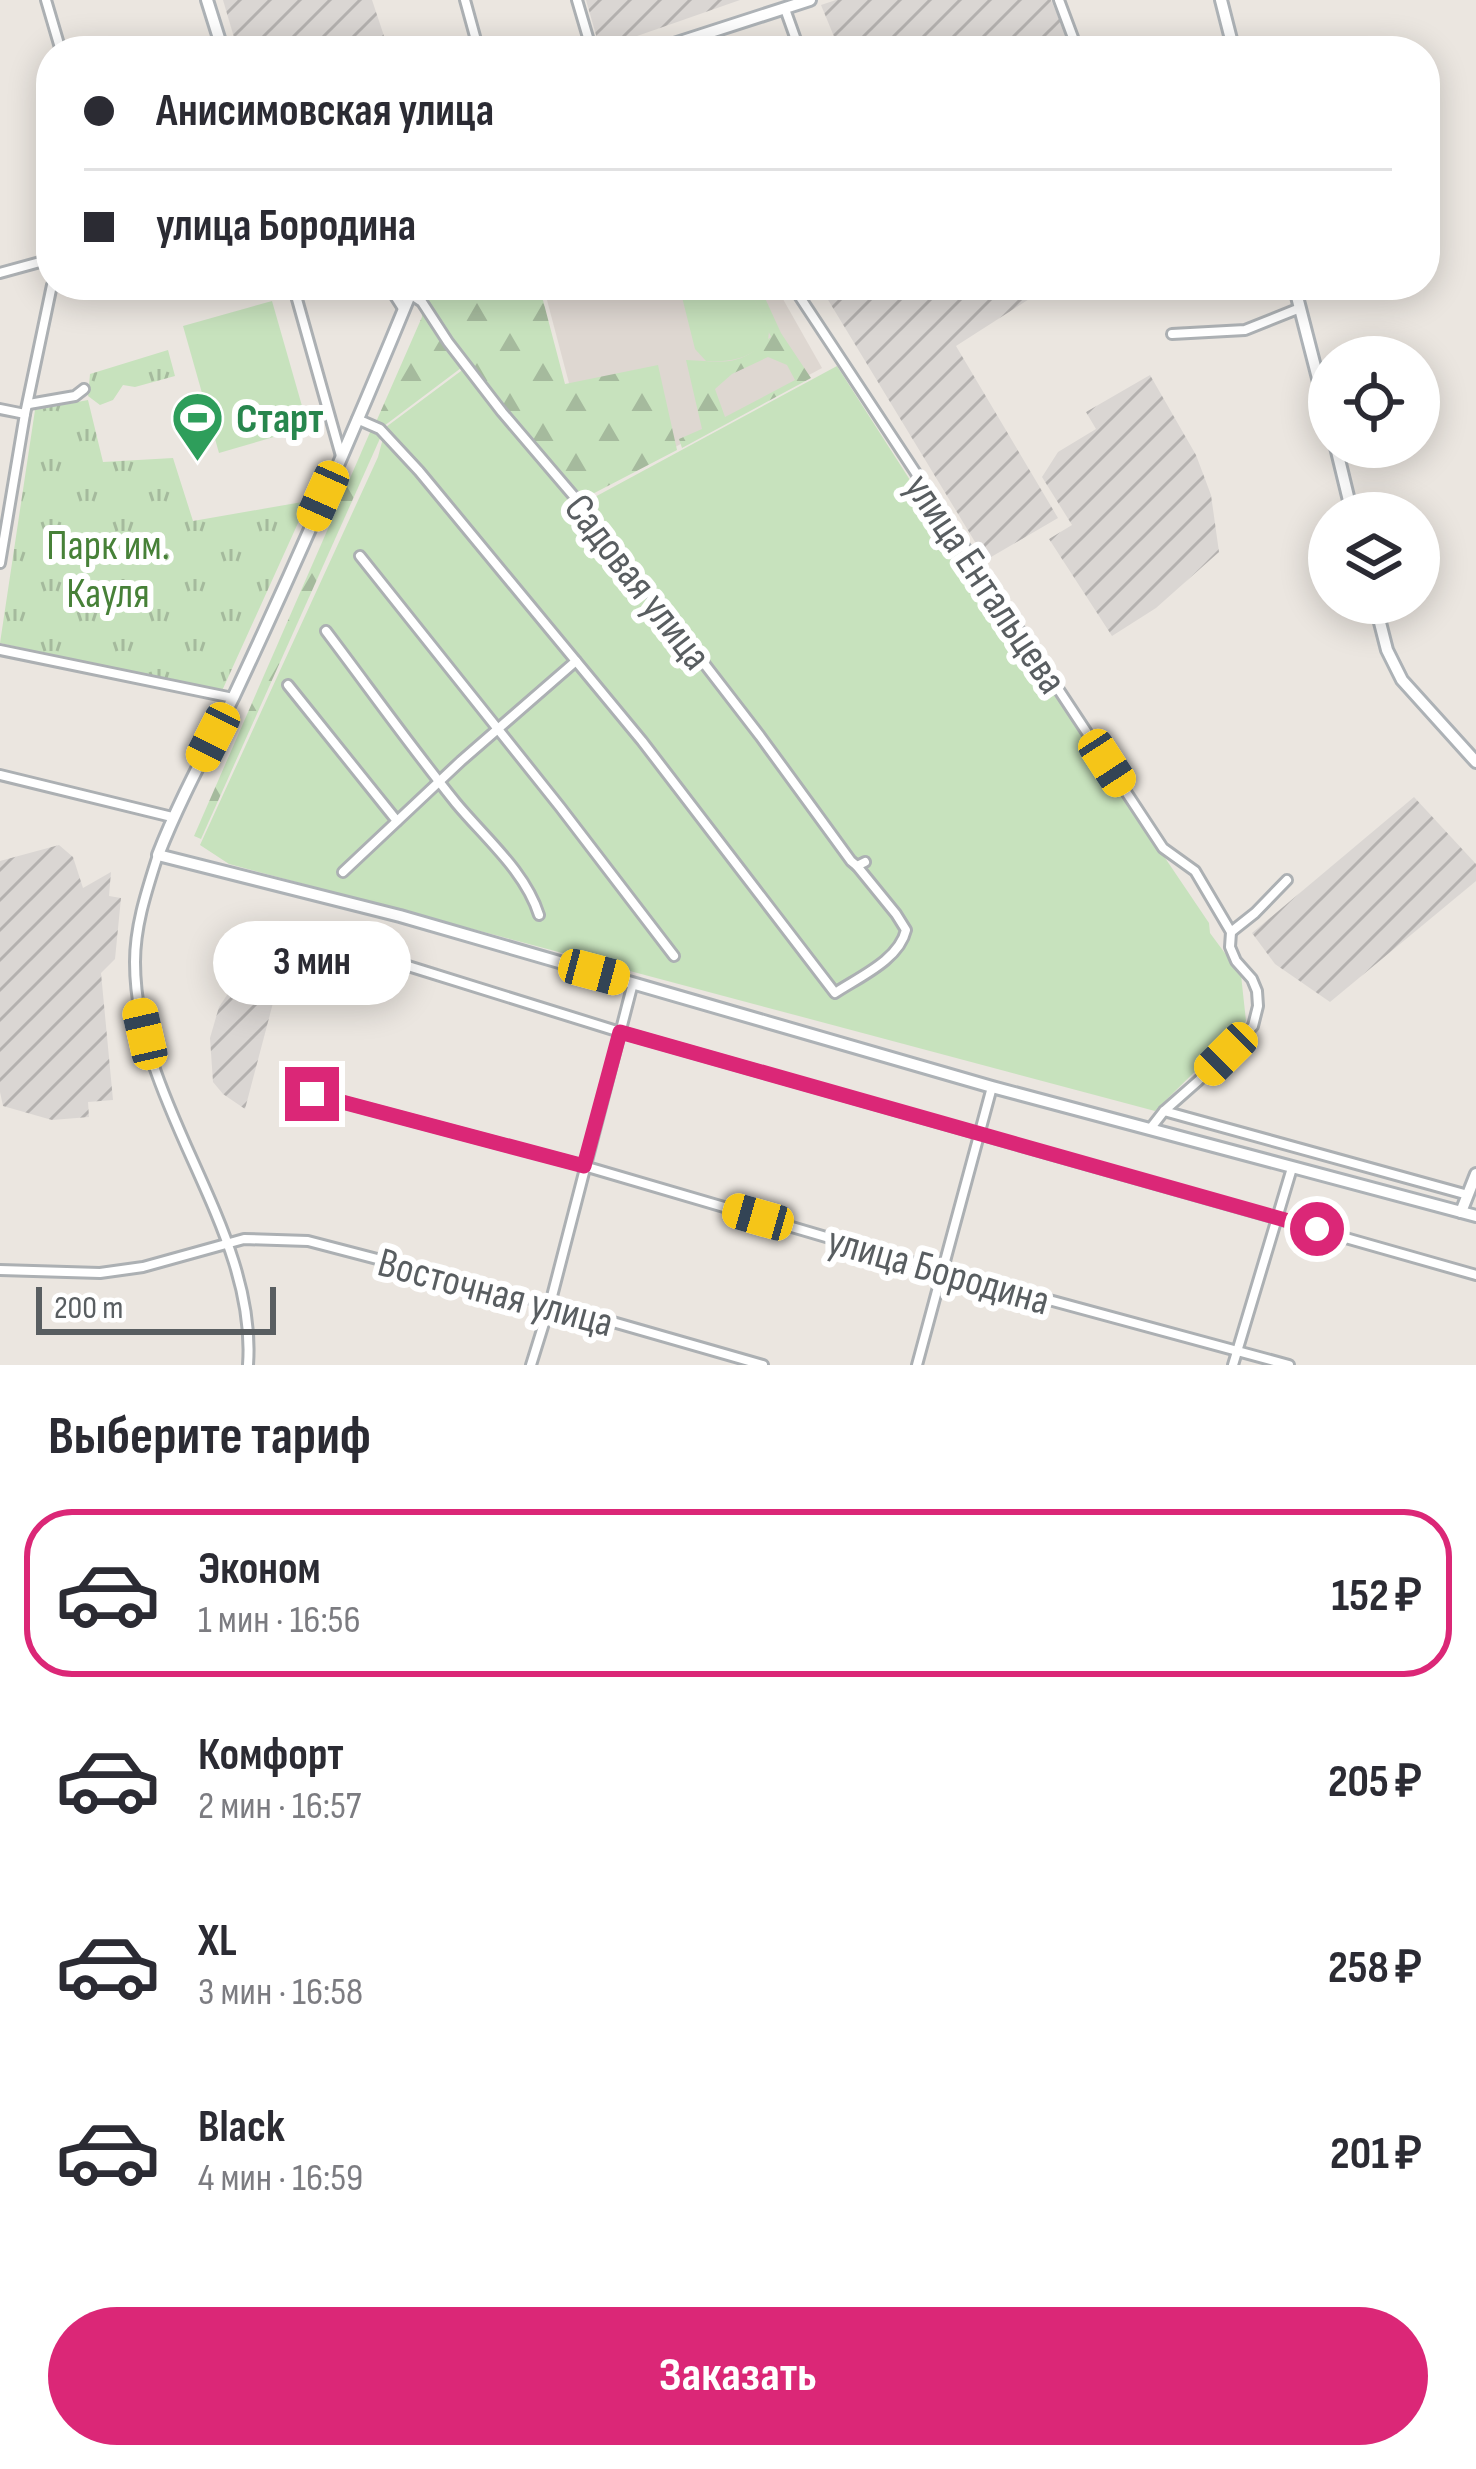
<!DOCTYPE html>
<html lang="ru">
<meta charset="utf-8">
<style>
body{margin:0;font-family:"Sofia Sans Condensed",sans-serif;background:#f7f7f7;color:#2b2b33;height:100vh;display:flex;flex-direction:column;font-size:45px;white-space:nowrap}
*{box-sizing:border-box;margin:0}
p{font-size:39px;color:#7c7c81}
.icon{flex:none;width:66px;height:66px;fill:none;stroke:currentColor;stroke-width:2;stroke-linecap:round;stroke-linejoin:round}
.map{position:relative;height:1365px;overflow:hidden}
.side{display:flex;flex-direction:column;background:#fff;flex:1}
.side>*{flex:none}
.hud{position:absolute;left:36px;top:36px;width:1404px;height:264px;border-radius:48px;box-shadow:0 6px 30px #0003;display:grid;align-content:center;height:264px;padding:0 48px;background:#fff}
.controls{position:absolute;left:1308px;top:336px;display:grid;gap:24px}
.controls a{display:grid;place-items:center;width:132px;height:132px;border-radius:50%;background:#fff;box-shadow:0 6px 30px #0003;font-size:60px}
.scale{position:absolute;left:36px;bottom:30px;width:240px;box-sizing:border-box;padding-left:12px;border:6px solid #595e61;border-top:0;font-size:33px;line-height:42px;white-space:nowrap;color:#595e61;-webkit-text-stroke:9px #fff;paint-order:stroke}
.end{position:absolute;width:54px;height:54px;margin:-27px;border:15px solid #db2777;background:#fff;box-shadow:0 0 0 6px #fff}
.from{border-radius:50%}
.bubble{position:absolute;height:84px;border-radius:42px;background:#fff;box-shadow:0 6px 30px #0003;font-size:39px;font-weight:700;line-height:84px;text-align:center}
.car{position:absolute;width:36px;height:72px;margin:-36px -18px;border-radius:15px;box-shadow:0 0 9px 3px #0007;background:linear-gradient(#f5c518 24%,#345 0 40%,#f5c518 0 76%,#345 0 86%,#f5c518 0)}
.hud b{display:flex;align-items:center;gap:42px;height:114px;font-size:45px}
.hud b+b{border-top:3px solid #e1e1e2}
.hud i{width:30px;height:30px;background:#2b2b33}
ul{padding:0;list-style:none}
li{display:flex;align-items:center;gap:36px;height:168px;margin:0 24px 18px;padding:0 24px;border:6px solid transparent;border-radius:48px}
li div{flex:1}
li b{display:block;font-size:45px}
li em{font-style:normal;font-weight:700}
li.on{border-color:#db2777}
li>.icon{width:108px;height:108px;stroke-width:1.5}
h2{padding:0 48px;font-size:54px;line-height:144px}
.cta{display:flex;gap:24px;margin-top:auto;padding:24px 48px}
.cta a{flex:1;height:138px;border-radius:72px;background:#db2777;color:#fff;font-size:48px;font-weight:700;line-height:138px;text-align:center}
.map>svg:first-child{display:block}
.industrial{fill:url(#industrial-furrows)}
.education{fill:#ded7d1}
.green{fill:#c7e2bd}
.forest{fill:url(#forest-firs);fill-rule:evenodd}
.park{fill:url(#park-tufts)}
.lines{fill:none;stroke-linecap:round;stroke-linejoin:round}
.street-casing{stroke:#acb0b3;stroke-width:14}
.secondary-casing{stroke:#adb2b6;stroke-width:16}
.street{stroke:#fff;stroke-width:8}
.secondary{stroke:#fff;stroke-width:10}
.route{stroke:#db2777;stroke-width:15}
.labels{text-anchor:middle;stroke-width:12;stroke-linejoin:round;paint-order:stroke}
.leisure-label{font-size:42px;font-weight:bold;fill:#27864d;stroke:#fff;text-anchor:start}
.park-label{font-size:42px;fill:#478138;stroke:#fff}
.street-label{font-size:42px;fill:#595e61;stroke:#fff}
</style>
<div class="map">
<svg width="1476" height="1365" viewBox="0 0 1476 1365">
<defs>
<pattern id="industrial-furrows" width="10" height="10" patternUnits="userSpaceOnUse" patternTransform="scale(3)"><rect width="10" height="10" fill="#dad6d3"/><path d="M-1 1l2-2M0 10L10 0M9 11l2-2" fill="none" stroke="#b4b1af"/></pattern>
<pattern id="forest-firs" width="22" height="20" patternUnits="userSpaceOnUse" patternTransform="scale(3)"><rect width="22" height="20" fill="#c7e2bd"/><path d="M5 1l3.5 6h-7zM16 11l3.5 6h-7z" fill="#a5ba9d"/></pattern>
<pattern id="park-tufts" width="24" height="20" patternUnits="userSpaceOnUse" patternTransform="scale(3)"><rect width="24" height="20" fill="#c7e2bd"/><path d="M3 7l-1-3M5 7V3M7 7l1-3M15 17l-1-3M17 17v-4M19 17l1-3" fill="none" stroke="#a5ba9d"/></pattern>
</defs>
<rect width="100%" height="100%" fill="#ebe6e0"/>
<g class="industrial">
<polygon points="223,0 372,0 389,51 238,51"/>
<polygon points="586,0 740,0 600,49"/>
<polygon points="836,0 1051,0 1073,51 840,51 821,5"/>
<polygon points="819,285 1051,285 956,346 1058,518 986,560"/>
<polygon points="1150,375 1196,455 1211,495 1219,552 1156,608 1112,636 1049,539 1072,525 1042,477 1058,452 1096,429 1086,412"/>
<polygon points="1414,797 1476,864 1476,881 1330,1002 1275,964 1252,933"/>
<polygon points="59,845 73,857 83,888 111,872 109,896 121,898 115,959 101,973 113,1100 88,1102 89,1117 52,1120 3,1106 0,1092 0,861"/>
<polygon points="244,970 278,984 245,1109 223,1094 213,1082 210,1038 219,1007"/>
</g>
<polygon class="education" points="543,285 775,285 822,368 597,489"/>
<g class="green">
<path d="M679 285H748L769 331 768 341C747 359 733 362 706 361L695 349Z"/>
<polygon points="272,301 308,427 219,453 183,326"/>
<polygon points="469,365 580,505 837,366 910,480 1209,923 1210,933 1241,975 1246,1021 1155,1111 229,864 200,845 378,457 386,427"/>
</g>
<g class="forest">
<polygon points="421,285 539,285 565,384 658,365 677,450 579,501 469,362 384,426 376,422 422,317"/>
<path d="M748 285H759L781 333 811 378 682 448 679 439 702 429 686 360C728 362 738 367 771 337ZM768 357 787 365 795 380 725 417 715 389 732 374Z"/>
<polygon points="371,430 382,434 201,839 194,836"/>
</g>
<g class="park">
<polygon points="168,350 175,376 135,387 123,385 113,400 100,405 88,396 90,374"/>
<polygon points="88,400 103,462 173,458 193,521 308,501 221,693 0,643 35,410"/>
</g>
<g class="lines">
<defs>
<g id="street">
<polyline points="46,0 61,51"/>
<polyline points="465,0 479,51"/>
<polyline points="577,0 592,51"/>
<polyline points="1059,0 1078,51"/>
<polyline points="785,9 800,51"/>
<polyline points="0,273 51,259"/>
<polyline points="293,285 341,456"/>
<polyline points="388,285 404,310"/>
<polyline points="792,285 1163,848 1195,871 1231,932 1230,947 1236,961 1252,979 1257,991 1258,1006 1253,1026 1198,1081 1164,1111 1150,1129"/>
<polyline points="410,294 422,302 448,342 502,412 589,514 760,736 851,861 857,866 865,862"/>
<polyline points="1172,334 1245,330 1300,308"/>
<polyline points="29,404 75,396 84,389"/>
<polyline points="0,409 25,414"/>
<path d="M357 419 380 429 419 471 642 741 835 993C859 977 899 960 906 930L896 914 857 866"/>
<polyline points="360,556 560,807 674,956"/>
<polyline points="0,563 25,414 52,285"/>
<path d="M326 631C369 688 411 747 456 803 485 838 525 871 539 915"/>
<polyline points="0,650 233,698"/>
<polyline points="288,685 397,821"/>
<polyline points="0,775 172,817"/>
<path d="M158 855C147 890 135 925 135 962 135 1106 258 1228 248 1365"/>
<polyline points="343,872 461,761 576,661"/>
<polyline points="1231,932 1255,913 1287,880"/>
<polyline points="392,961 620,1032 1476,1275"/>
<polyline points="312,1094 584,1166 942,1271 1289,1365"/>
<polyline points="1164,1111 1468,1195"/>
<polyline points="0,1270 100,1273 143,1267 244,1239 308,1241 550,1304 763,1365"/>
<polyline points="531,1365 550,1304 633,983"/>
<polyline points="917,1365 992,1087"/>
<polyline points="1233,1365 1292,1168"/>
</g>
<g id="secondary">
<polyline points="207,0 223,51"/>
<polyline points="1221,0 1234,51"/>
<polyline points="652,51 810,0"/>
<path d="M414 285C357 424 297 562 233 698 207 750 179 801 158 855L400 916 992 1087 1476 1216"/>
<polyline points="1294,285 1329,421"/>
<polyline points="1336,447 1352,513"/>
<polyline points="1375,603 1387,650 1402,680 1476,762"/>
<polyline points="1461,1212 1476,1174"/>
</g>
</defs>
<use href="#street" class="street-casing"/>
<use href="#secondary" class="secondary-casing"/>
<use href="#street" class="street"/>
<use href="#secondary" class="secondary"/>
</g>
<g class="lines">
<polyline class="route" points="312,1094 584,1166 620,1032 1317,1229"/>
</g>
<defs>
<symbol id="stadium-pin" viewBox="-11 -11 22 30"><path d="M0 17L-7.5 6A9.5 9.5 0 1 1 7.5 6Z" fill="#2e9e5b" stroke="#fff"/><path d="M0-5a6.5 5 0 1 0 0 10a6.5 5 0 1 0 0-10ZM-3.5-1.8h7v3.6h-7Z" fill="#fff"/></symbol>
</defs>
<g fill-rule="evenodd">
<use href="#stadium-pin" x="168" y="388" width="59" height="81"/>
</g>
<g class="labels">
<g class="leisure-label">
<text x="236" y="432">Старт</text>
</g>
<g class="park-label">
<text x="108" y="559">Парк им.<tspan x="108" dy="48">Кауля</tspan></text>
</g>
<g class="street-label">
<text transform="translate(639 581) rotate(52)" y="15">Садовая улица</text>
<text transform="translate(987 583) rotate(56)" y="15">улица Ентальцева</text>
<text transform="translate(939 1269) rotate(16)" y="15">улица Бородина</text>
<text transform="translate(496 1291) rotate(15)" y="15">Восточная улица</text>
</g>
</g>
</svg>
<div class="controls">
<a><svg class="icon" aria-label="locate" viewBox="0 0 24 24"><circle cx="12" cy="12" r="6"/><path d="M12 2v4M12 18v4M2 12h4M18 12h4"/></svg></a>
<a><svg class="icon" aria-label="layers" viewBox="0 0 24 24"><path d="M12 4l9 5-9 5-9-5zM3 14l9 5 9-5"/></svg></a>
</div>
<div class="scale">200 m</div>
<i class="end from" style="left:1317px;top:1229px"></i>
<i class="end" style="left:312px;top:1094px"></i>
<div class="bubble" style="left:213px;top:921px;width:198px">3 мин</div>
<i class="car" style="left:323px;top:496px;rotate:204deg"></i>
<i class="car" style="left:213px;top:737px;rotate:207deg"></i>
<i class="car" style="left:1107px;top:763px;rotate:147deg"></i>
<i class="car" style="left:594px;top:972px;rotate:105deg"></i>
<i class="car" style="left:145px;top:1034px;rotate:347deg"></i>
<i class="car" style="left:1226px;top:1054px;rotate:225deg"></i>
<i class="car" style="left:758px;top:1217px;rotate:286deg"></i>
<div class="hud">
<b><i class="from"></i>Анисимовская улица</b>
<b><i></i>улица Бородина</b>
</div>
</div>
<section class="side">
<h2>Выберите тариф</h2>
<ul>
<li class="on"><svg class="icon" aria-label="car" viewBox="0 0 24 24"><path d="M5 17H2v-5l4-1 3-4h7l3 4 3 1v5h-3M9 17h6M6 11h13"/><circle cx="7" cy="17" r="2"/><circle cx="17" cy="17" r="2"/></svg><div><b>Эконом</b><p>1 мин · 16:56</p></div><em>152 ₽</em></li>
<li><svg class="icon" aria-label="car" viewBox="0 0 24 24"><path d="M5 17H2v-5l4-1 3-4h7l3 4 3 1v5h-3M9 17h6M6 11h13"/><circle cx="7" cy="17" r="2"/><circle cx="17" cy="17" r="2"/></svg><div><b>Комфорт</b><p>2 мин · 16:57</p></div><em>205 ₽</em></li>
<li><svg class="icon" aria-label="car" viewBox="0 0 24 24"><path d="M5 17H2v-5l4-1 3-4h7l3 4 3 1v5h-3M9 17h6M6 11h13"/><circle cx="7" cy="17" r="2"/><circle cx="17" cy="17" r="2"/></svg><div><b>XL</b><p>3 мин · 16:58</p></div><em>258 ₽</em></li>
<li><svg class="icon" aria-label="car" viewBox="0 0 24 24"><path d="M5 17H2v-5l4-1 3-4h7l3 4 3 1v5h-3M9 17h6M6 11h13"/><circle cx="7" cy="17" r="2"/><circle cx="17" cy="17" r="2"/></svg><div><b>Black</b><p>4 мин · 16:59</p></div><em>201 ₽</em></li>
</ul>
<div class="cta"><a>Заказать</a></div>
</section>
